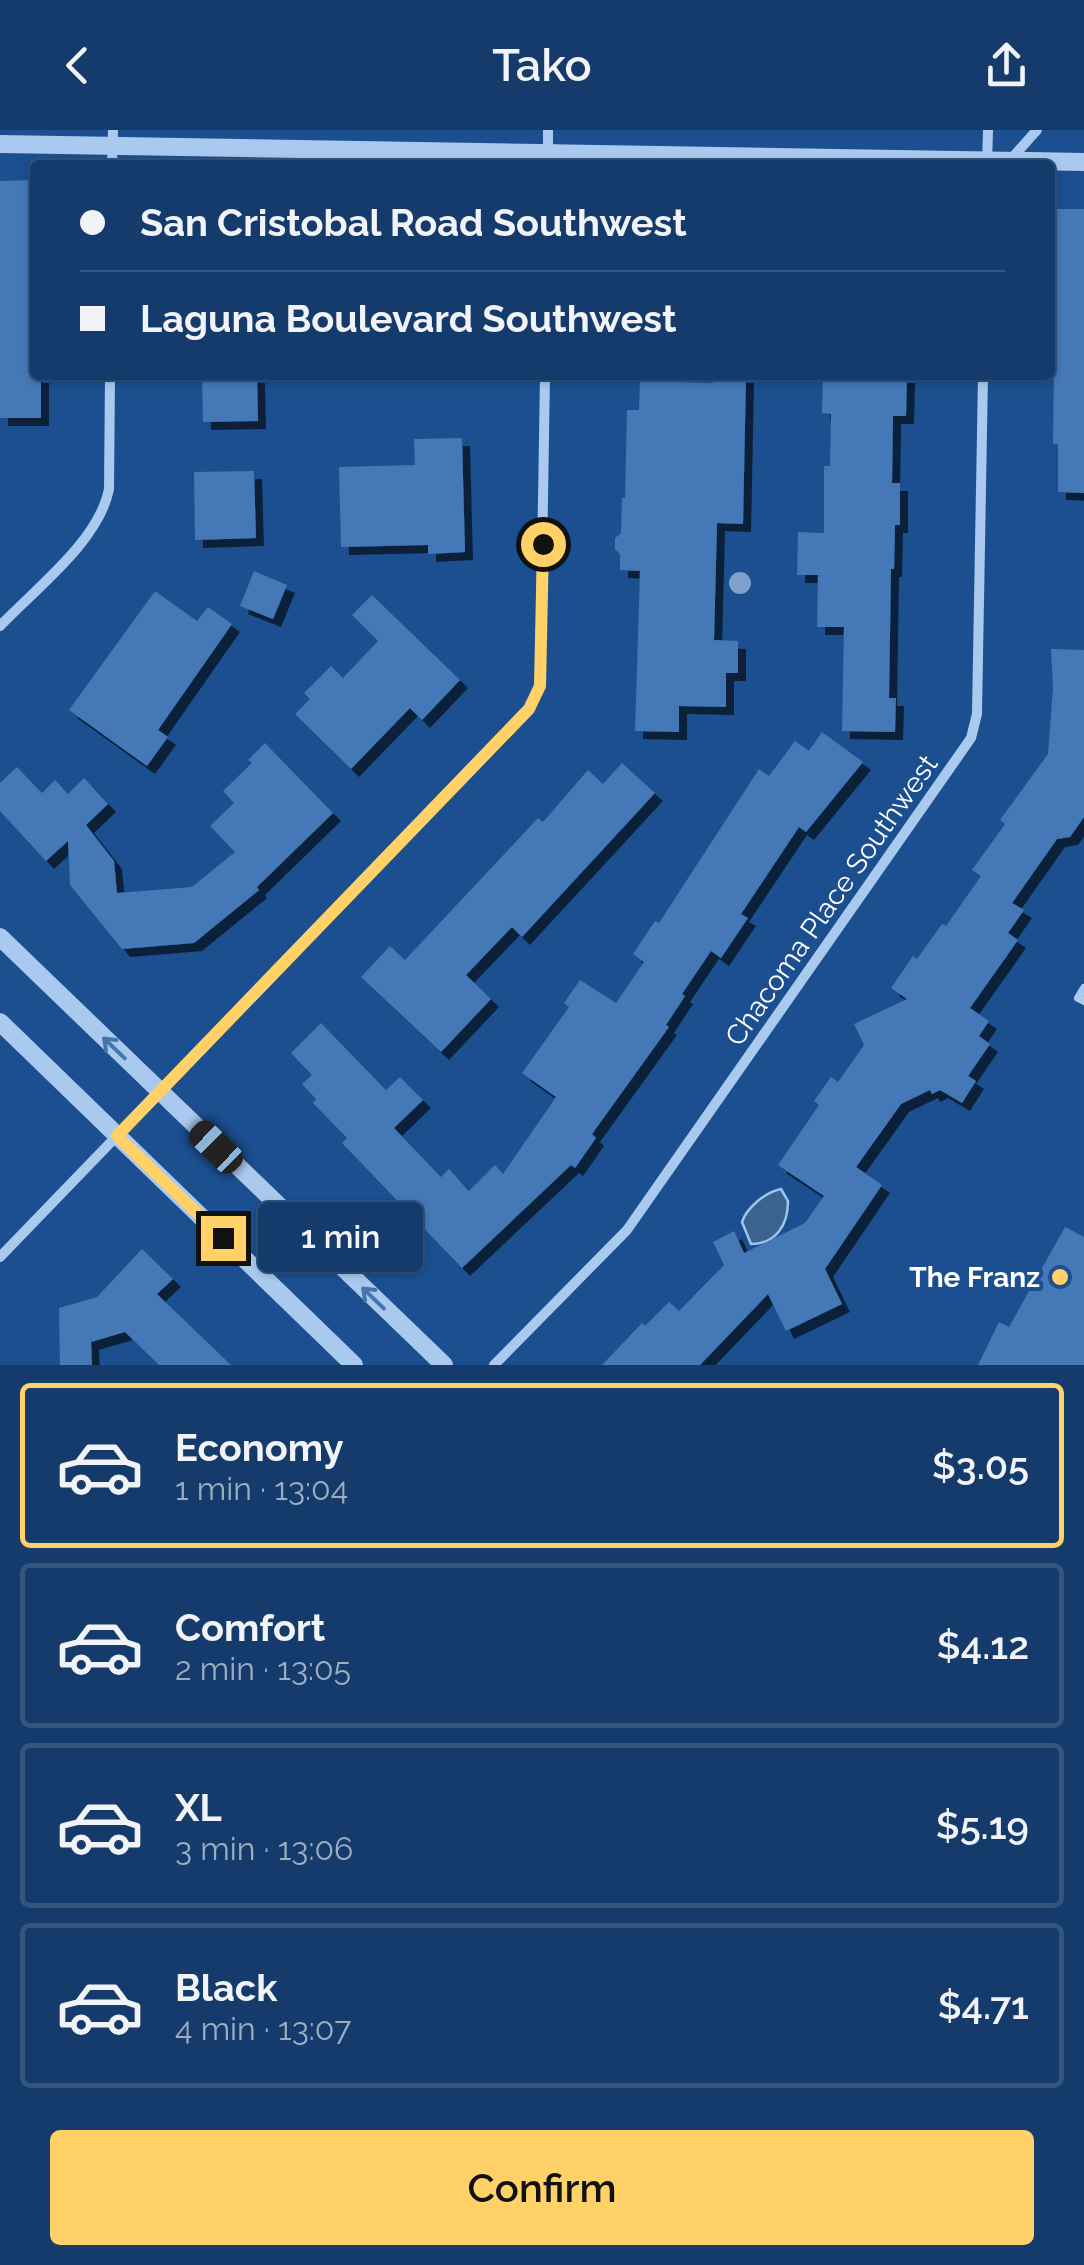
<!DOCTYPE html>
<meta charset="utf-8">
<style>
body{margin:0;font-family:Raleway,sans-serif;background:#214673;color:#f1f3f6;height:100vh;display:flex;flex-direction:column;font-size:38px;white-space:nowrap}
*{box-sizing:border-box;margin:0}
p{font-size:32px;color:#9dadc1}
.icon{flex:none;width:55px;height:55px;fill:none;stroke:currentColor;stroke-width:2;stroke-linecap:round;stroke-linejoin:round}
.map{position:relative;height:1235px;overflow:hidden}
.panel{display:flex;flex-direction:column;background:#143b6b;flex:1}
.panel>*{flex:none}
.top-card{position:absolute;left:30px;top:30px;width:1025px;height:220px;border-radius:10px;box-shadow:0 2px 8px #0004,0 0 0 2px #33557e;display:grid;align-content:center;height:220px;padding:0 50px;background:#143b6b}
.end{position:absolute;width:45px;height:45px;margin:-22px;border:12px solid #ffd166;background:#111;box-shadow:0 0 0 5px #111}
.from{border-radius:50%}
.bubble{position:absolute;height:70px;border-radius:10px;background:#143b6b;box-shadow:0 2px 8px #0004,0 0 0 2px #33557e;font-size:32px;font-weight:600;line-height:70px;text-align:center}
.car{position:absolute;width:30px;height:60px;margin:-30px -15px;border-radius:12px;box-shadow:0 0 8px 2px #0007;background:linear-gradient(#222 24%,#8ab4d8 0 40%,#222 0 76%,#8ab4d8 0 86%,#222 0)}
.top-card b{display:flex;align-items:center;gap:35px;height:95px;font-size:38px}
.top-card b+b{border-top:2px solid #33557e}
.top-card i{width:25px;height:25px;background:#f1f3f6}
ul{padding:18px 0 0;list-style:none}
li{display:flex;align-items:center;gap:30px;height:165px;margin:0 20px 15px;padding:0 30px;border:5px solid #33557e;border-radius:10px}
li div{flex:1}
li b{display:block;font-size:38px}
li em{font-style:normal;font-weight:600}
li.selected{border-color:#ffd166}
li>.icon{width:90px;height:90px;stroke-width:1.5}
.action{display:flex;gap:20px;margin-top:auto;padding:20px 50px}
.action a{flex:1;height:115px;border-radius:10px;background:#ffd166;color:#111;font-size:40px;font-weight:600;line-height:115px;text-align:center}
header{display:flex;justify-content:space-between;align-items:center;height:130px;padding:0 50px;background:#143b6b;font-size:45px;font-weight:600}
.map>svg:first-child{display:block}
.water{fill:#3c6290;stroke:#9cc4f0;stroke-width:2.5}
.building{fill:#4478b7;filter:url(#shadow)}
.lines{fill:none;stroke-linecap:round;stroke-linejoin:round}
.service{stroke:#a9c9ee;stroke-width:8}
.minor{stroke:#a9c9ee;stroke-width:10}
.tertiary{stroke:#a9c9ee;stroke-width:18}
.tree{fill:#7ea0ca}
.oneway{stroke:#4674ac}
.route{stroke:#ffd166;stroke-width:12}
.poi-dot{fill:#ffd166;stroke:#1b4f8f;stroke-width:4}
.labels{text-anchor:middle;stroke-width:8;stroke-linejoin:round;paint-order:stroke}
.street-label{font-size:28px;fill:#fff;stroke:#1b4f8f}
.poi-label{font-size:28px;font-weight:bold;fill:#fff;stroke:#1b4f8f;text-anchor:end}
</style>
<header><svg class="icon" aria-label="back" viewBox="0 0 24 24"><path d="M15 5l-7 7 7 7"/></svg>Tako<svg class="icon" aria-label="share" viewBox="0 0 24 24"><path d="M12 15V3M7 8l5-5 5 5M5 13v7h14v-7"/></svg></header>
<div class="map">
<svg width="1084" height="1235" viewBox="0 0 1084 1235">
<defs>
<filter id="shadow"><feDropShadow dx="8" dy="8" stdDeviation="0" flood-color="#0009"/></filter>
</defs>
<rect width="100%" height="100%" fill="#1b4f8f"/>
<path class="water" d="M781 1059 788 1071C788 1095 776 1114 751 1114L742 1092C747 1077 766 1062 781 1059Z"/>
<g class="building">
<polygon points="35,50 35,245 41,245 41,288 0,288 0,51"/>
<polygon points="1056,79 1084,79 1084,363 1058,362 1058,314 1053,314"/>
<polygon points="202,245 257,245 258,291 203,292"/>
<polygon points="714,245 746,245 743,394 717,393 714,510 738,511 738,543 726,543 726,577 679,576 679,602 635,601 640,441 620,440 620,424 615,419 615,408 621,403 622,368 625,368 627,280 639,280 640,251 713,253"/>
<polygon points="823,245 907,245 906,286 893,286 892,353 900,353 900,395 895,395 894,439 891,439 889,568 896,568 895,602 842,601 844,497 817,497 818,445 797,445 798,402 824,403 824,336 830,336 831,284 822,283"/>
<polygon points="462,308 465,422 428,424 428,415 341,417 339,337 415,335 414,309"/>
<polygon points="254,341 256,408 195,410 194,342"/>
<polygon points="254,441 287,455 273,489 240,476"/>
<polygon points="155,461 197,491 208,477 232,494 158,600 168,607 147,636 69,580"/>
<polygon points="372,465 460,550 422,590 410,578 351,639 295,584 310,569 304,563 331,536 343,548 378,511 352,485"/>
<polygon points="1051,519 1084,520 1084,687 1070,707 1057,709 1012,773 1024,780 1008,803 1018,810 970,878 989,891 979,906 990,914 968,946 976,951 962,973 940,960 932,964 930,960 901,974 856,1037 882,1055 825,1139 842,1174 786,1201 768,1164 700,1235 602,1235 642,1193 645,1196 669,1172 679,1181 724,1135 713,1112 734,1101 744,1123 805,1093 824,1066 778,1035 819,975 814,971 831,947 838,952 864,915 854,894 907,869 891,858 913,826 917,829 942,794 946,796 981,746 972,740 1005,694 1000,690 1048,624 1053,558"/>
<polygon points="822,602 863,632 806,702 799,697 741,784 748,788 721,828 711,821 682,864 685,866 666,895 669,897 592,1004 596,1008 575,1038 571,1035 462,1138 342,1013 347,1008 313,973 316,969 302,954 312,945 291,923 321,893 386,960 400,947 423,970 394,998 441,1047 449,1039 469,1061 495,1035 503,1044 556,967 522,943 569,877 564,873 580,850 616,873 644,832 633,824 655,791 659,793 759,639 769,646 795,611 809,621"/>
<polygon points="265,613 333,683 257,757 259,760 194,813 122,819 70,755 68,711 46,731 0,681 0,653 17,637 42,663 55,650 68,664 84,648 108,674 86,695 114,731 117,763 192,757 235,722 210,696 234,673 223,661 252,633 248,630"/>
<polygon points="622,633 655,663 522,807 512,797 466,845 491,869 441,922 361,847 390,816 405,830 538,688 543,692 588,640 603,654"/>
<polygon points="1065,1097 1084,1107 1084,1235 978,1235 999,1192 1009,1197"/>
<polygon points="142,1119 173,1149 157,1164 231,1235 159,1235 125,1202 91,1212 92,1235 60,1235 59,1178 97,1167"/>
</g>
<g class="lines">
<polyline class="service" points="1084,858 1078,868 1084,871"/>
<g class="minor">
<polyline points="1011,29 1037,0"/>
<polyline points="987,34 988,0"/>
<polyline points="112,35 113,0"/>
<polyline points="548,35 548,0"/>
<path d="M0 496C36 458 99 411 109 359L110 245"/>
<polyline points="0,1127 529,579 540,556 545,245"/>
<polyline points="494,1235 627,1100 971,608 977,584 983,245"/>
</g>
<g class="tertiary">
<polyline points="0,14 1084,32"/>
<polyline points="0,807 444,1235"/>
<polyline points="0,892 354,1235"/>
</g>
</g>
<circle class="tree" cx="740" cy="453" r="11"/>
<defs><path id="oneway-shaft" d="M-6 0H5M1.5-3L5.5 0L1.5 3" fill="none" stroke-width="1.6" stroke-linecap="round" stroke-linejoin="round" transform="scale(2.5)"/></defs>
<g class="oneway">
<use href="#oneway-shaft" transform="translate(114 918) rotate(-136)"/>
<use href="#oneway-shaft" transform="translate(373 1168) rotate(-136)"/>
</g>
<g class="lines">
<polyline class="route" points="223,1108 117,1006 529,579 540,556 543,414"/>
</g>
<circle class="poi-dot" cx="1060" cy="1147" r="10"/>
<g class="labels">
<g class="street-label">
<text transform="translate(831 770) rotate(-55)" y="10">Chacoma Place Southwest</text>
</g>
<g class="poi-label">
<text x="1040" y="1157">The Franz</text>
</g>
</g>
</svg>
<i class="end from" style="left:543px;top:414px"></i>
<i class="end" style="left:223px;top:1108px"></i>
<div class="bubble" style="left:258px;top:1072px;width:165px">1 min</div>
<i class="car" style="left:216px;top:1017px;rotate:314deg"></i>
<div class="top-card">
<b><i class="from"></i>San Cristobal Road Southwest</b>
<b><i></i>Laguna Boulevard Southwest</b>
</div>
</div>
<section class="panel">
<ul>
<li class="selected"><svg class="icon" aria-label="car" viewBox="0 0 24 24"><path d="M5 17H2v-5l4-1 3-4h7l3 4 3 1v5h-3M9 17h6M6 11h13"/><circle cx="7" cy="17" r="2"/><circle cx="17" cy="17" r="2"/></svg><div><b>Economy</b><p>1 min · 13:04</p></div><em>$3.05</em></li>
<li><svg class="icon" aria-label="car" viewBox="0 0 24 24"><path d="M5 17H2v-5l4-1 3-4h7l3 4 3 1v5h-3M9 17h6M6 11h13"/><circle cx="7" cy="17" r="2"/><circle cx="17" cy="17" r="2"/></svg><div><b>Comfort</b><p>2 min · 13:05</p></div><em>$4.12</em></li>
<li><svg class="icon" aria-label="car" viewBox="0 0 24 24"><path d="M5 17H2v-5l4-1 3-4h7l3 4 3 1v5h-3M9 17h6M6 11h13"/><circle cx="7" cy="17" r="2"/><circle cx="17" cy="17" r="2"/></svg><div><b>XL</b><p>3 min · 13:06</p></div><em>$5.19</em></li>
<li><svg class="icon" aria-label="car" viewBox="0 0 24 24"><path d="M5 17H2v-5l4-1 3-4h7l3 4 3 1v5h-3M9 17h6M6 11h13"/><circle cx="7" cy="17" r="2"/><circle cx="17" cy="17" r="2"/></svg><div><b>Black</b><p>4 min · 13:07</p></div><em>$4.71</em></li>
</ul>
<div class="action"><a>Confirm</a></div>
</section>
